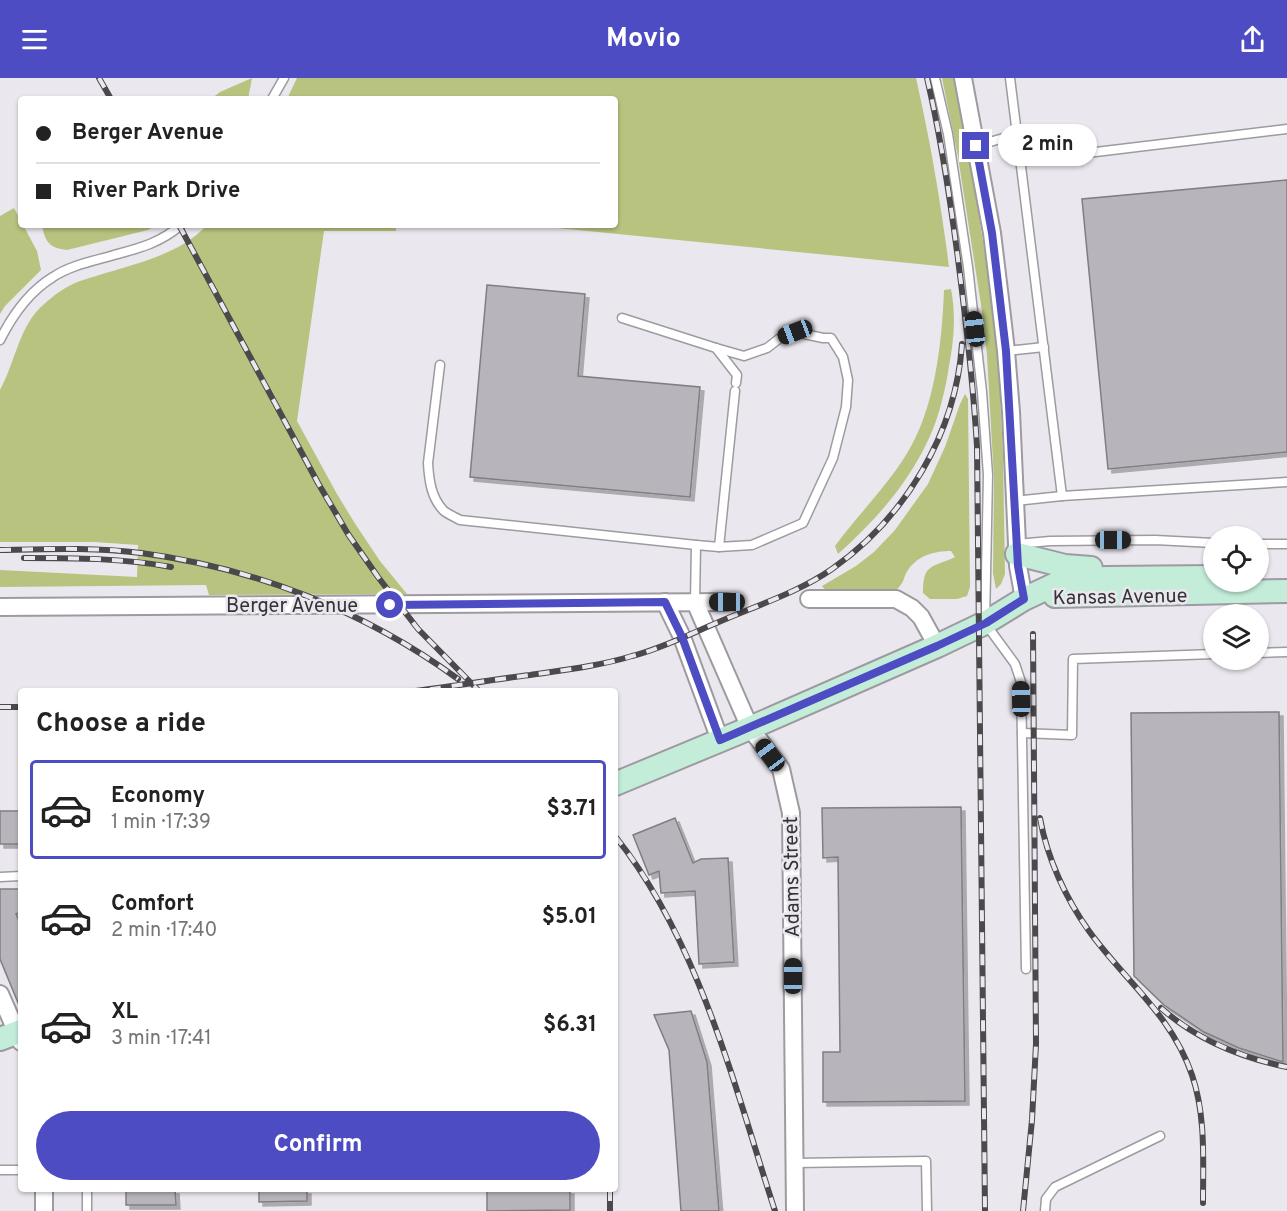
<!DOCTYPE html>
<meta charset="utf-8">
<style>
body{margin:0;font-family:Overpass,sans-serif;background:#f2f2f2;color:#222;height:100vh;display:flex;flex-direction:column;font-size:22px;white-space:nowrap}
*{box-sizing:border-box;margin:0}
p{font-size:20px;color:#767676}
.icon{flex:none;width:33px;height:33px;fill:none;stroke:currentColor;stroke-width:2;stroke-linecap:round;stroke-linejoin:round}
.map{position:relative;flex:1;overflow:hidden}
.drawer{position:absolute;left:18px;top:610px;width:600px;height:504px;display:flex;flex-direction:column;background:#fff;border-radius:6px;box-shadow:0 2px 4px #0004}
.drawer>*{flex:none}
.banner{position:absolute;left:18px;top:18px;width:600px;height:132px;border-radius:6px;box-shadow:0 2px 4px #0004;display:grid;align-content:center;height:132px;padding:0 18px;background:#fff}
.controls{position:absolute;left:1203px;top:448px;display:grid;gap:12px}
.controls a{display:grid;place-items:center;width:66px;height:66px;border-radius:50%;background:#fff;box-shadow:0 2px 4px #0004;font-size:30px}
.end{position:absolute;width:27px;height:27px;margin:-14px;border:8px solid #4d4cc3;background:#fff;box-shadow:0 0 0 3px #fff}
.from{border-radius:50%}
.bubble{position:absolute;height:42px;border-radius:21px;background:#fff;box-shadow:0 2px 4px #0004;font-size:20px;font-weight:700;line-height:42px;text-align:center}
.car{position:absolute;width:18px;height:36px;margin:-18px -9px;border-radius:8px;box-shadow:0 0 4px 2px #0007;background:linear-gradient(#222 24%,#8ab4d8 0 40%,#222 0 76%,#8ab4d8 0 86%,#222 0)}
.banner b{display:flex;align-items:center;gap:21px;height:57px;font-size:22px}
.banner b+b{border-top:2px solid #e0e0e0}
.banner i{width:15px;height:15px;background:#222}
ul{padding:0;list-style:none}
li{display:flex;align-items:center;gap:18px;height:99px;margin:0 12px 9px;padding:0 6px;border:3px solid transparent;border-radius:6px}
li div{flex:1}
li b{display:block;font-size:22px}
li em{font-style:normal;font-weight:700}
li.selected{border-color:#4d4cc3}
li>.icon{width:54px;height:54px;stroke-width:1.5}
h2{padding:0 18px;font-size:27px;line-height:72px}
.button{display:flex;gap:12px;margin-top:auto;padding:12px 18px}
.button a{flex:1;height:69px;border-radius:36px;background:#4d4cc3;color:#fff;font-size:24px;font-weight:700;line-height:69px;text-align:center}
header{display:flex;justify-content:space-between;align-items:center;height:78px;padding:0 18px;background:#4d4cc3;color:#fff;font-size:27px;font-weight:700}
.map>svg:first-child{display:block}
.green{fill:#b7c37e}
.building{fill:#b8b4bb;stroke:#817d83;stroke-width:1.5;filter:url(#shadow)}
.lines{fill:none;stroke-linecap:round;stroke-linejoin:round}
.service-casing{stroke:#9d9aa0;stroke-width:11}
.minor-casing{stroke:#9d9aa0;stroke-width:20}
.secondary-casing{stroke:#9d9aa0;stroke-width:26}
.service{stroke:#fff;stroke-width:8}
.minor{stroke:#fff;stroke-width:16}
.secondary{stroke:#c3edd9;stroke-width:22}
.rail-casing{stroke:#4b494c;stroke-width:6}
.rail{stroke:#ebe7ee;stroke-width:4;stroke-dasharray:11;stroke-linecap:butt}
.route{stroke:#4d4cc3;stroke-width:8}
.labels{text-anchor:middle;stroke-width:5;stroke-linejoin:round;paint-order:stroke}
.street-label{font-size:20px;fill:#343335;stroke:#ebe7ee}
</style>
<header><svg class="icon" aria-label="menu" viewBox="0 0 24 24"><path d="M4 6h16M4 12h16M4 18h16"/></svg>Movio<svg class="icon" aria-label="share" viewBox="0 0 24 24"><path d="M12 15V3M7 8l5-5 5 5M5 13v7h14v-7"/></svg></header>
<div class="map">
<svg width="1287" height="1133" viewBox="0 0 1287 1133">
<defs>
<filter id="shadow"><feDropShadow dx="4" dy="4" stdDeviation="0" flood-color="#0004"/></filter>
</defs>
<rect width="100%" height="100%" fill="#ebe7ee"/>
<g class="green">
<polygon points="252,0 248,21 211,21 220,14"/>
<path d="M297 0H916C930 62 941 125 949 189L527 147H615V21H287Z"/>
<polygon points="942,0 954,0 957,14 974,107 987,189 999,293 1003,379 1005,496 1001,506 996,511 993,495 994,401 987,277 982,233 958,79"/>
<polygon points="14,130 21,143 21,147 23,147 37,173 41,192 5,228 0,236 0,138"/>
<path d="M42 147H157L148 152 67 172C50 170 45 165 42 147Z"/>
<path d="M207 147H396V153H324L297 343 337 416 354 444 380 483 407 516 209 517 206 507 0 509V492L137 499 138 467 94 464H0V312C13 289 19 253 37 233 46 224 57 214 69 208 78 203 90 200 99 197 135 186 181 176 207 147Z"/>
<path d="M951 211C956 237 954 262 949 288 946 309 939 339 930 358 909 405 876 442 838 476L835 468C858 437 886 409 906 377 935 332 942 264 944 212Z"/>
<path d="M965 316 968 321 970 509 967 518 957 521H930L923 515C923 485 932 490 955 479L951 473C935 473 918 477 908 492 902 501 906 503 896 512L826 513 822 508 856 488 874 474 895 452 928 406 945 369 960 326Z"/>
</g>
<g class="building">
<polygon points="1287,102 1287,374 1108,391 1082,121"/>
<polygon points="487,207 585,216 578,298 700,309 690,419 470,399"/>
<polygon points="1279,634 1283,984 1239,970 1204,954 1164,927 1134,898 1131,635"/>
<polygon points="961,729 965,1023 823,1024 823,974 840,974 838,779 823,780 822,730"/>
<rect x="0" y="733" width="21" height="33"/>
<polygon points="675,740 693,785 701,781 728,780 734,884 699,886 695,813 661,815 659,793 649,797 633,757"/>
<polygon points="0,811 21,811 21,834 16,836 21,847 21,932 0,881"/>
<polygon points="691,933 707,984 719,1133 681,1133 669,972 654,937"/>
<polygon points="126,1112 175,1112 176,1127 126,1127"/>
<polygon points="259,1112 307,1112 307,1123 259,1124"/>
<polygon points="487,1112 570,1112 570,1132 487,1133"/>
</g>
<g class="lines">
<defs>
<g id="service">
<polyline points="935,0 948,56 968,189 982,314 988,397 985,545 1015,586 1021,604 1026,891"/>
<polyline points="1010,0 1062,418"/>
<polyline points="272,21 284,0"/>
<polyline points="976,68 1017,56"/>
<polyline points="1021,83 1287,51"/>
<polyline points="622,240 716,270 737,297 736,305"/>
<path d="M0 262C12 238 30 213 53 199 71 187 94 183 114 177 140 170 160 165 181 147"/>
<polyline points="716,270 744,278 767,270 780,260 795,254 823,260 831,260 843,279 848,302 846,329 833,380 803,445 752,467 719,469"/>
<polyline points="1006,273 1044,269"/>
<path d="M440 287 428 385C429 402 431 419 443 432 447 436 455 439 460 442L696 467 719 469 735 313"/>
<polyline points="1015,423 1062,418 1287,404"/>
<polyline points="1017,466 1050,463 1155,462 1214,465"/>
<polyline points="1258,466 1287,466"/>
<polyline points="695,524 696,467"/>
<polyline points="1258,575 1287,574"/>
<polyline points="1022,655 1072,657 1073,581 1214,576"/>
<polyline points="0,799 21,798"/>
<polyline points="795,1085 926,1083 927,1133"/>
<polyline points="0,1092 21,1092"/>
<polyline points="87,1133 87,1112"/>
<polyline points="1045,1133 1046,1121 1055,1109 1160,1058"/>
</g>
<g id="minor">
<polyline points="963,0 992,155 1000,221 1006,273 1011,334 1018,488 1024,521"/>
<polyline points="809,521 896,521 912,530 921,539 937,568"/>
<polyline points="665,524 682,559 720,662"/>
<polyline points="695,524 750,650 781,691 791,735 795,1133"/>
<polyline points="0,529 727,524"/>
<polyline points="0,916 21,964"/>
<polyline points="44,1112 44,1133"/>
</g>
<g id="secondary">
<polyline points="1017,476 1065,488 1091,490"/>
<polyline points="1055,518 1287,513"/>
<polyline points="615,706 750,650 937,568 985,545 1024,521 1062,503 1106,500 1214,499"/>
<polyline points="0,961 21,953"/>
</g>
</defs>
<use href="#service" class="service-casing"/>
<use href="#minor" class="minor-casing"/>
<use href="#secondary" class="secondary-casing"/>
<use href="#service" class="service"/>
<use href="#minor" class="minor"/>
<use href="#secondary" class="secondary"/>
<defs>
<g id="rail">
<polyline points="99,0 111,21"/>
<path d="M927 0C941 59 950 120 958 181 966 243 973 305 977 368L985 1133"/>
<polyline points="179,147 318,405 348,456 378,499 418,551 480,614"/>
<path d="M0 472C47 471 94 469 141 475 255 490 365 533 458 601"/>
<path d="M24 480C73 480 123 480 171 489"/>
<path d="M408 614C449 609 489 602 530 597 564 592 599 588 632 578 663 570 692 555 721 543 758 527 799 514 832 491 905 440 956 355 962 266"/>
<polyline points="0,629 21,629"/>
<path d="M1040 740C1047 780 1066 821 1089 853 1125 903 1171 936 1192 997 1206 1038 1203 1082 1203 1125"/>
<path d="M615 758C699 863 734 1007 775 1133"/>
<path d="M1161 930C1196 961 1242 980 1287 989"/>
<polyline points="610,1112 610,1133"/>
<polyline points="1023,1133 1032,1042 1036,966 1033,556"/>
</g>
</defs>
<use href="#rail" class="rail-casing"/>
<use href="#rail" class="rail"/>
</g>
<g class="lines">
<polyline class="route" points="390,527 665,524 682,559 720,662 937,568 986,545 1024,521 1018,488 1006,273 992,155 976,68"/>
</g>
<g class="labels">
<g class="street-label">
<text transform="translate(1120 518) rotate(-1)" y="7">Kansas Avenue</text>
<text x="292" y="534">Berger Avenue</text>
<text transform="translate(791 799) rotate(-91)" y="7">Adams Street</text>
</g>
</g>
</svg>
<div class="controls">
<a><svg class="icon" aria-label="locate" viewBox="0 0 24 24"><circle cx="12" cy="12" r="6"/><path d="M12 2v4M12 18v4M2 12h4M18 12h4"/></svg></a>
<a><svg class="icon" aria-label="layers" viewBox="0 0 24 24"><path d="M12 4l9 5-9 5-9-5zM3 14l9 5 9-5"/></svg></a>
</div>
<i class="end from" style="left:390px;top:527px"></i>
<i class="end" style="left:976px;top:68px"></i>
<div class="bubble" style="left:998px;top:46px;width:99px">2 min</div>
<i class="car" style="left:975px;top:251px;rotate:353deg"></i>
<i class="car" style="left:795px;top:254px;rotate:249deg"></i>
<i class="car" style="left:1113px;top:462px;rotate:90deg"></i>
<i class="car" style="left:727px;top:524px;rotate:270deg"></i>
<i class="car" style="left:1021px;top:621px;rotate:359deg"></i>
<i class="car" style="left:770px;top:677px;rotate:323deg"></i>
<i class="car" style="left:793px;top:898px;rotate:0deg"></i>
<div class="banner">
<b><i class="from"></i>Berger Avenue</b>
<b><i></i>River Park Drive</b>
</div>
<section class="drawer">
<h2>Choose a ride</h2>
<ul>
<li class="selected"><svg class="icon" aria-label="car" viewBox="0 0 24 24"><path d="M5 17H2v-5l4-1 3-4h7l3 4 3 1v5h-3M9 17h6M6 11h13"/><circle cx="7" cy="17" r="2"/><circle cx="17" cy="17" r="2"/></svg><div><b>Economy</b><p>1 min · 17:39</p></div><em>$3.71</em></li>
<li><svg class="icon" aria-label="car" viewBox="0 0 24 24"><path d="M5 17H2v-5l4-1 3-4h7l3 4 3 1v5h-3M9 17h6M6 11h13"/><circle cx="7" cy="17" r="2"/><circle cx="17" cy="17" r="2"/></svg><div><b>Comfort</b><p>2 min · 17:40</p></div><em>$5.01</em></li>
<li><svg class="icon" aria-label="car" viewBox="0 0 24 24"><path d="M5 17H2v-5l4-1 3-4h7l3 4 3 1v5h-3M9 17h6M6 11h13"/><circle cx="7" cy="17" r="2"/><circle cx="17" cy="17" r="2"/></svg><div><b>XL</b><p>3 min · 17:41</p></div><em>$6.31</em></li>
</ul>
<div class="button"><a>Confirm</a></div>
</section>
</div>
